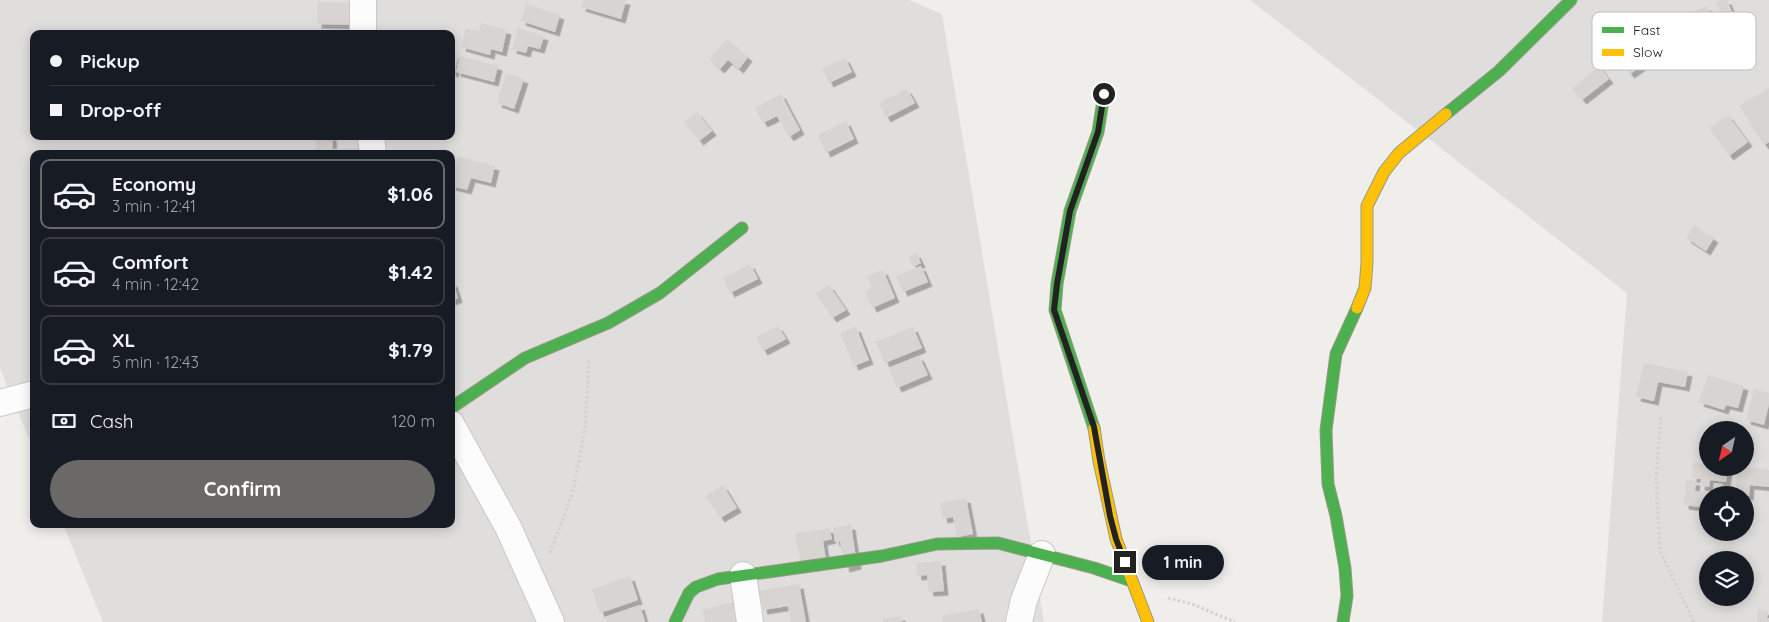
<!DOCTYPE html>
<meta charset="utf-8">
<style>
body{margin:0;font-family:Quicksand,sans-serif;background:#242831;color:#f1f3f6;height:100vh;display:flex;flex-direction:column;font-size:19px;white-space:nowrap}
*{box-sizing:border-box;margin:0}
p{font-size:16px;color:#9ea1a6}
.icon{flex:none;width:28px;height:28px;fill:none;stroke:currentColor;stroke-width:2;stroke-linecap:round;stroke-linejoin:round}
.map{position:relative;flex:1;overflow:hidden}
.drawer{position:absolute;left:30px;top:150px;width:425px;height:378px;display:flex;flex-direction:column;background:#171b24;border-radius:10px;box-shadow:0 2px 12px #0003}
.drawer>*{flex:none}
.hud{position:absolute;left:30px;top:30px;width:425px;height:110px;border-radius:10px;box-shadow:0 2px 12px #0003;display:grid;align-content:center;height:110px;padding:0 20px;background:#171b24}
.needle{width:32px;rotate:214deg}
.tools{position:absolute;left:1699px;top:421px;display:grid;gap:10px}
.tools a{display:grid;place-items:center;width:55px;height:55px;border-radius:50%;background:#171b24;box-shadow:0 2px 12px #0003;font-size:25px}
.end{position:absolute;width:22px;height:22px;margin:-11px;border:6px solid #222;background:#fff;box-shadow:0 0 0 2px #fff}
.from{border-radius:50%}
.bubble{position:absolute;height:35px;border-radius:18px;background:#171b24;box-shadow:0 2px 12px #0003;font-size:16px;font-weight:700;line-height:35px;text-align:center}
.hud b{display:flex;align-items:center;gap:18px;height:48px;font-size:19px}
.hud b+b{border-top:1px solid #363941}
.hud i{width:12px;height:12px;background:#f1f3f6}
ul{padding:9px 0 0;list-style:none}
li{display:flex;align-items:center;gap:15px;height:70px;margin:0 10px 8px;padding:0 10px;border:2px solid #363941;border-radius:10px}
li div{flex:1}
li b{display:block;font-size:19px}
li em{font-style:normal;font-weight:700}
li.current{border-color:#6a6968}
li>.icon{width:45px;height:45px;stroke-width:1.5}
.pay{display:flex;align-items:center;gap:12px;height:55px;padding:0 20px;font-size:19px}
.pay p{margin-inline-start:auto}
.button{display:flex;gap:10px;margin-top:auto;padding:10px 20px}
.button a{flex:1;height:58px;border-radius:30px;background:#6a6968;color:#fff;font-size:20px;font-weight:700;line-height:58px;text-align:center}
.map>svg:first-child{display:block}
.residential{fill:#dfdedc;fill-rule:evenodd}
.building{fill:#d7d4d2;filter:url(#shadow)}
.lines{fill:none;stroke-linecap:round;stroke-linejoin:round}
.street-casing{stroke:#c9c8c7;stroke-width:28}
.fast-casing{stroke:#999a82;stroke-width:13}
.slow-casing{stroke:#999a82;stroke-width:13}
.path{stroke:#dccecd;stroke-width:3;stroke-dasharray:2.5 2.5;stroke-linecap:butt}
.street{stroke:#fdfcfc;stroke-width:26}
.fast{stroke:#4caf50;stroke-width:11}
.slow{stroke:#ffc107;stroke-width:11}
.route{stroke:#222;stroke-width:6}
.key{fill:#fff;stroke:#bdbdbd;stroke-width:1}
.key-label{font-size:14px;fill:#222}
</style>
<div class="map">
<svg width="1769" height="622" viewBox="0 0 1769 622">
<defs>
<filter id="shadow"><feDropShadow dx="4.5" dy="4.5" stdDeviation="0" flood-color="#0004"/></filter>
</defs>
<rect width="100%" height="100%" fill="#f0eeeb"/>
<g class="residential">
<path d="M0 0H909L942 14 1044 622H103L63 524H451V154H34V451L0 368ZM34 34H451V136H34Z"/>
<path d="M1250 0H1769V622H1602L1627 293ZM1708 430H1745V468H1708ZM1708 495H1745V532H1708ZM1708 560H1745V598H1708Z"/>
</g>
<g class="building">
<polygon points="583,0 626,0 621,19 581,7"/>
<polygon points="1721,0 1727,0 1738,26 1727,30 1716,2"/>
<polygon points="318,2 359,3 358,25 317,24"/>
<polygon points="526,4 560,15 555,32 521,21"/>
<polygon points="1707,6 1719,37 1702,43 1690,13"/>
<polygon points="481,23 507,30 502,52 491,49 490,55 461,47 466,28 479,31"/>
<polygon points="518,28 544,36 540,49 528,46 526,53 512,49"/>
<polygon points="727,39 748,57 739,69 728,60 720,69 709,59"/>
<polygon points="1647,42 1657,55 1630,74 1620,61"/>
<polygon points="451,53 459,55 454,73 451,72"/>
<polygon points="460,56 498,66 494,82 456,72"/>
<polygon points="845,58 852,72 829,83 822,68"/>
<polygon points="1599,66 1609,79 1582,100 1572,88"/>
<polygon points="506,73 524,79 514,109 497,103"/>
<polygon points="1769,88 1769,142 1764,145 1739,106"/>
<polygon points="907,89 915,103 886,118 879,103"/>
<polygon points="781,94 800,130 789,137 777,116 763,123 755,108"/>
<polygon points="697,112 712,131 699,141 684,122"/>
<polygon points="1728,115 1748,142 1729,156 1709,128"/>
<polygon points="846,121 854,139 826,153 818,135"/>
<polygon points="315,136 332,136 333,149 366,148 366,154 316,154"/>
<polygon points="458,156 495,166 491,183 471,178 467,190 451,186"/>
<polygon points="1694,225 1714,238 1706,251 1686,238"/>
<polygon points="916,253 921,263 913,267 909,257"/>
<polygon points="750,264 758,279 730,293 723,278"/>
<polygon points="921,266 928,282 903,292 896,276"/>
<polygon points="883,270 895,298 872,308 865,291 872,288 867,276"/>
<polygon points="453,282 458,298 451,301 451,283"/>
<polygon points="829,285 846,310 832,318 816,293"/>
<polygon points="778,326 786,339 763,351 756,337"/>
<polygon points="856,327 869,360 854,366 840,333"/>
<polygon points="913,327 922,348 885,363 876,342"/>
<polygon points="919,356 928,375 897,388 889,368"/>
<polygon points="1644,363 1688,372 1685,387 1658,382 1654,401 1636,397"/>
<polygon points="1708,375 1744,386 1738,408 1726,405 1724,410 1699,402"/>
<polygon points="1754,389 1769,393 1769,404 1764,425 1746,420"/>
<polygon points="1693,463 1708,464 1708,468 1728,468 1726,482 1710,480 1709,487 1700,486 1701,479 1692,478"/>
<polygon points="1745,467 1769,470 1769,487 1750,485 1749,496 1735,494 1738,468"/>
<polygon points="1686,480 1696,481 1695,491 1713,493 1714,483 1723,484 1722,495 1708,495 1708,508 1684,505"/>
<polygon points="723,485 737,508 720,518 706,496"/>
<polygon points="966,498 973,534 957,537 953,517 943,519 940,503"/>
<polygon points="851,525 857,565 845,568 840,541 835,542 833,528"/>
<polygon points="829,528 832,539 823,541 826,560 801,565 795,534"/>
<polygon points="941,561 944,591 929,592 927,575 917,576 916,563"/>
<polygon points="630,576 638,600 600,613 592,589"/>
<polygon points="799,584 806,622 791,622 788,606 763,610 759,591"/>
<polygon points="738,601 743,622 705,622 702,610"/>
<polygon points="640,605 645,622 607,622 605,617"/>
<polygon points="979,609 982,622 943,622 942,616"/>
<polygon points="1758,610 1768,611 1767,618 1769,618 1769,622 1757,622"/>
<polygon points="901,616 902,622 883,622 883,619"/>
</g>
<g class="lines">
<defs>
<g id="street">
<polyline points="363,34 363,0"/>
<polyline points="371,136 373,154"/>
<polyline points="0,403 34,394"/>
<polyline points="451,424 508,527 551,622"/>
<polyline points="743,575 750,622"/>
<polyline points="1019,622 1024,600 1042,554"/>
</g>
<g id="fast">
<polyline points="1446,114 1499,71 1571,0"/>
<polyline points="451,408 525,358 608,323 660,293 742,228"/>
<polyline points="1094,428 1055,310 1057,284 1070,211 1098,132 1104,94"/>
<polyline points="675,622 689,593 696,587 718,579 882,556 937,544 998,543 1094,568 1132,581"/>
<polyline points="1343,622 1347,596 1345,568 1336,516 1328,484 1326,430 1336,354 1357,308"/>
</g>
<g id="slow">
<polyline points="1357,308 1365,288 1367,263 1367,206 1384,172 1399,153 1446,114"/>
<polyline points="1094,428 1099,461 1116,539 1148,622"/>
</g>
</defs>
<use href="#street" class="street-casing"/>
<use href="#fast" class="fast-casing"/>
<use href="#slow" class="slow-casing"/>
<g class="path">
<polyline points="1661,417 1656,478 1660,551 1694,622"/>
<polyline points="550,553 573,492 585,428 589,360"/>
<polyline points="1168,598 1192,604 1235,622"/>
</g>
<use href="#street" class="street"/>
<use href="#fast" class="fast"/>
<use href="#slow" class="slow"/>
</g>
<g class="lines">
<polyline class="route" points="1104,94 1098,132 1070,211 1057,284 1054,310 1094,427 1110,516 1116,539 1125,562"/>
</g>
<rect x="1592" y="12" width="164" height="58" rx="8" class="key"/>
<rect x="1602" y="27" width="22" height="6" fill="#4caf50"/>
<rect x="1602" y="49" width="22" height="7" fill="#ffc107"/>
<g class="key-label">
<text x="1633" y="35">Fast</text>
<text x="1633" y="57">Slow</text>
</g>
</svg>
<div class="tools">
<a><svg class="needle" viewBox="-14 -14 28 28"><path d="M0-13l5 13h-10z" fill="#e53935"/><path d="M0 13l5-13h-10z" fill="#9ea1a6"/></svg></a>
<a><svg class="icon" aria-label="locate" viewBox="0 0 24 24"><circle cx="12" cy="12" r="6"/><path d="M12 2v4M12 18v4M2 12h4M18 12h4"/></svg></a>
<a><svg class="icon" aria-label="layers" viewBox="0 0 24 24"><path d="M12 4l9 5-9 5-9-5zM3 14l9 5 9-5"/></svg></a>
</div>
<i class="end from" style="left:1104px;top:94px"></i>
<i class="end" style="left:1125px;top:562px"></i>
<div class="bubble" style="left:1142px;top:545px;width:82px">1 min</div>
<div class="hud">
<b><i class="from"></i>Pickup</b>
<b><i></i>Drop-off</b>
</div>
<section class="drawer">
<ul>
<li class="current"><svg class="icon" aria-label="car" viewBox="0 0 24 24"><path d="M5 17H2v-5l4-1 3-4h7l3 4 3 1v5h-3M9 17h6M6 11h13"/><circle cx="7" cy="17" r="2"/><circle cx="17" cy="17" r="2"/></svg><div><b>Economy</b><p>3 min · 12:41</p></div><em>$1.06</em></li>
<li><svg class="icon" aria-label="car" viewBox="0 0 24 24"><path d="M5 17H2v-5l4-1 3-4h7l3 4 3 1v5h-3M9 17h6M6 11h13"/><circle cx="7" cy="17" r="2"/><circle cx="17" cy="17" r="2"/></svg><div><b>Comfort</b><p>4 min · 12:42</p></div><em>$1.42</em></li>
<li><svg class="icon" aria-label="car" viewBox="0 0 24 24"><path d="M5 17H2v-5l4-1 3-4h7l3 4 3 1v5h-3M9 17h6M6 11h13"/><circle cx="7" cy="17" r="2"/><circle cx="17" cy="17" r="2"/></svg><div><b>XL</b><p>5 min · 12:43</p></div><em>$1.79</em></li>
</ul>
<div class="pay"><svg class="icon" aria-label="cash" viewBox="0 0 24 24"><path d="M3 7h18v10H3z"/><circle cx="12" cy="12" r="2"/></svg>Cash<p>120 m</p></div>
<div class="button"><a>Confirm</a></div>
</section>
</div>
